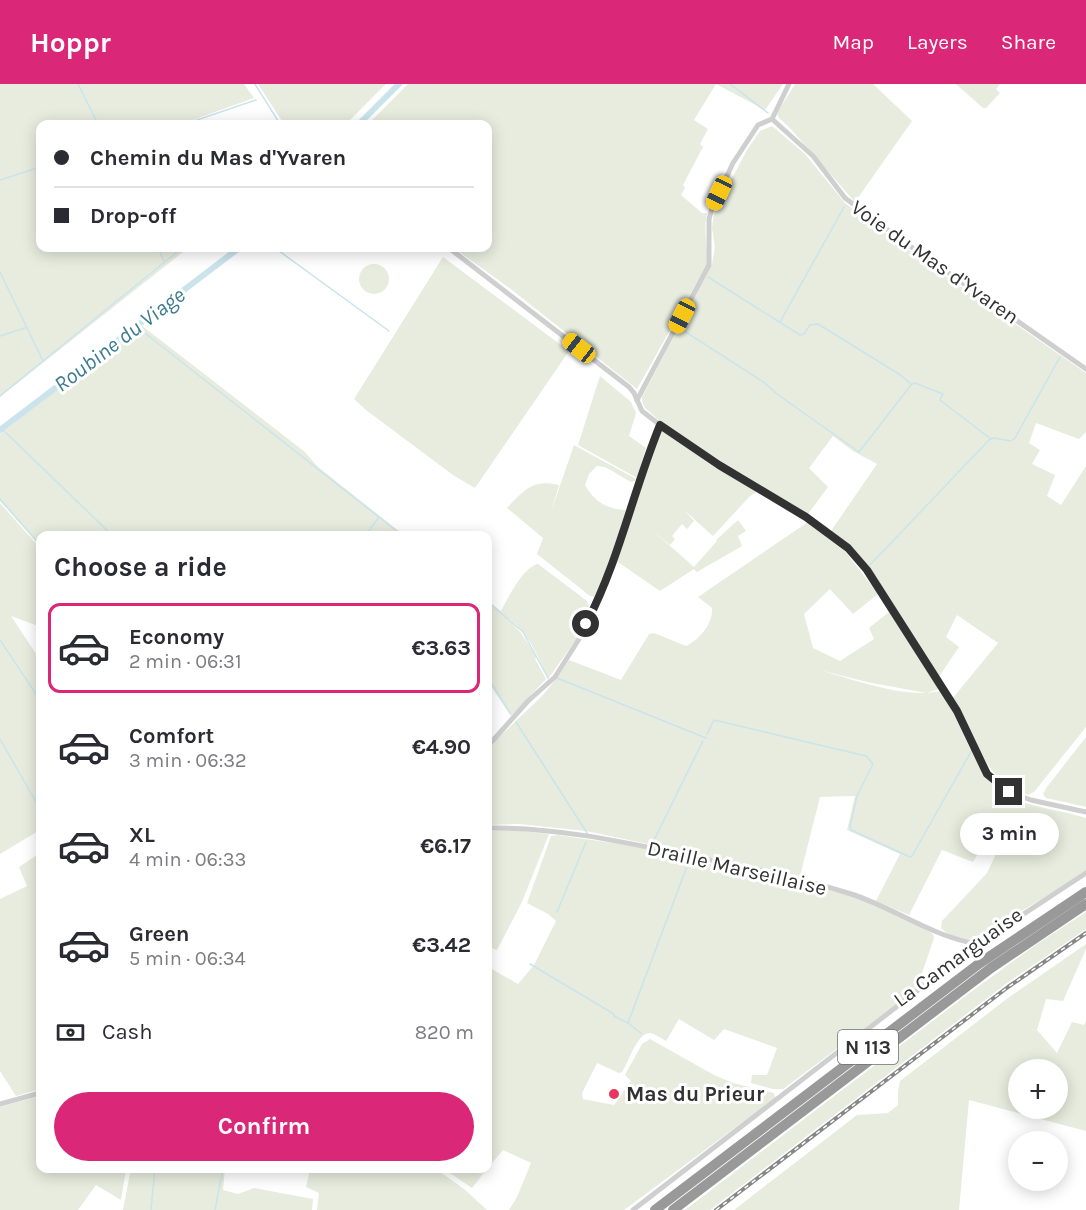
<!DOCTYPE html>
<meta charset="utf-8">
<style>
body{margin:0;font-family:Karla,sans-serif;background:#f7f7f7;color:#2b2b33;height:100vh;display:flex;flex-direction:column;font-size:22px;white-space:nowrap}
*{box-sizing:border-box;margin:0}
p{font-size:20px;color:#7c7c81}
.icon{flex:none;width:33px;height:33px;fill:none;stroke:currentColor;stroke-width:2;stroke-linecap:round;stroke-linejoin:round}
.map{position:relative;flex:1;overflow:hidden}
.details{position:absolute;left:36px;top:447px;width:456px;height:642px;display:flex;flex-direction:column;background:#fff;border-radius:12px;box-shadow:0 3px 15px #0003}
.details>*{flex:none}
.top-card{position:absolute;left:36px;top:36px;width:456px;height:132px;border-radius:12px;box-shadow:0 3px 15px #0003;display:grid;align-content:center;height:132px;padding:0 18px;background:#fff}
.tools{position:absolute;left:1008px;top:975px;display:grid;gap:12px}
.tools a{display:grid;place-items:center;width:60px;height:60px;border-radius:50%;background:#fff;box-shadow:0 3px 15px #0003;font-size:30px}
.end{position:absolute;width:27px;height:27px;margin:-14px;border:8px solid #323232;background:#fff;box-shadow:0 0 0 3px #fff}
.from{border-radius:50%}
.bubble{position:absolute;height:42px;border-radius:21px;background:#fff;box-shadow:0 3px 15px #0003;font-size:20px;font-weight:700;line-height:42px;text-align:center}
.car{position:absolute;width:18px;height:36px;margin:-18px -9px;border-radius:8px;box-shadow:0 0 4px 2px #0007;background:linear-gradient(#f5c518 24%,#345 0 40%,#f5c518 0 76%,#345 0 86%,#f5c518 0)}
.top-card b{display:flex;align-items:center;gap:21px;height:57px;font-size:22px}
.top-card b+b{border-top:2px solid #e1e1e2}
.top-card i{width:15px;height:15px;background:#2b2b33}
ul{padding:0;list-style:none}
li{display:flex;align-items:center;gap:18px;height:90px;margin:0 12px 9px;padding:0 6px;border:3px solid transparent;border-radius:12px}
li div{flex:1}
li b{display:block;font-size:22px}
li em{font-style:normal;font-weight:700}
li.on{border-color:#db2777}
li>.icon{width:54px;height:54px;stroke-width:1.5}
h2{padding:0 18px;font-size:27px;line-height:72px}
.pay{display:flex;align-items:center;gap:15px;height:66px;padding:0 18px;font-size:22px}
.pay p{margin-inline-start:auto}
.action{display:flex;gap:12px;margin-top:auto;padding:12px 18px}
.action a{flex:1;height:69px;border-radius:36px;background:#db2777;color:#fff;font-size:24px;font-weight:700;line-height:69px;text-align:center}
header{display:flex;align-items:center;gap:36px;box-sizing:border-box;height:84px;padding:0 30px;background:#db2777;color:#fff}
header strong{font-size:28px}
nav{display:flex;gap:33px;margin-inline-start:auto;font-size:21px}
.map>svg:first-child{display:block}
.green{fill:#e7ecde;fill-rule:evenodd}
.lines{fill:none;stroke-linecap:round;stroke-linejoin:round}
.stream{stroke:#cbe4ec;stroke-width:1.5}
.canal{stroke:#cbe4ec;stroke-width:6}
.street{stroke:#cfcfcf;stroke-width:5}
.highway{stroke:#999;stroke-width:10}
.rail-casing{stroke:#878787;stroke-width:4}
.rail{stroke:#fff;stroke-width:1.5;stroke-dasharray:4.5;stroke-linecap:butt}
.route{stroke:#323232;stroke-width:8}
.poi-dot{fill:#e63760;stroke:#fff;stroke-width:2}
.labels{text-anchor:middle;stroke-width:6;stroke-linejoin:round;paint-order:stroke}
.shield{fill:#fff;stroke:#707070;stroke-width:1.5}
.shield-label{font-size:20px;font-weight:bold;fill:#323232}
.street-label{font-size:21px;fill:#323232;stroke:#fff}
.poi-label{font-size:21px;font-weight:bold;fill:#323232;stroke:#fff;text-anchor:start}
.water-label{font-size:22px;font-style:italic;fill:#3c7c8f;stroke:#fff}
</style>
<header>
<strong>Hoppr</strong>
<nav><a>Map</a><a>Layers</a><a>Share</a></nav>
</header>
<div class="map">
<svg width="1086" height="1126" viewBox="0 0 1086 1126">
<rect width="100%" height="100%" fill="#fff"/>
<g class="green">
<polygon points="0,0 244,0 254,14 187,38 187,40 40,40 40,164 188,164 0,313"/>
<polygon points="258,0 386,0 346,40 284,40"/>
<path d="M408 0H783L765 26 716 0 694 36 708 45 700 60 703 63 683 101 685 104 681 111 702 129H707C703 147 708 162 707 180L637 305 512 206 454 164H488V40H368Z"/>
<polygon points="795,0 873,0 912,37 855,118 789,43 779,34 777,29"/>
<polygon points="956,0 1000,0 996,5 1000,9 986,24 983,24"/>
<path d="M772 42 805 70 845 119 924 177 1086 289V348L1079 355 1036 339 1029 359 1040 366 1032 380 1055 391 1047 412 1061 421 1086 382V643L1034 708 1028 711C981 696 977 651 952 615L998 559 957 531 946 553 959 563 938 594 876 493 845 457 831 447 877 380 853 367 833 352 809 384 828 403 808 430 708 369 662 339 645 324 642 317V313L712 180 715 163 712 144 714 129 747 66 760 47Z"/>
<polygon points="443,173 569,267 475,404 453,391 366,326 354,315"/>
<circle cx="374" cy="195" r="15"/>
<polygon points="141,241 305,368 318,383 404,451 40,452 40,462 0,417 0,350"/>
<polygon points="600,292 631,318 636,329 629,352 646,364 637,394 578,361"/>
<path d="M662 346 757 408 750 412 713 452 684 426 694 437 687 445 682 440 672 452 675 455 670 461 651 445 694 483 717 457 716 456 738 436 746 447 738 452 742 462 697 488 694 485 660 507 615 476C632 434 642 389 660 347Z"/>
<path d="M574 361 638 396 631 398 605 383 597 382 589 390 585 401C594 418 609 426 627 426L596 513 590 512 537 470 543 454 507 424C524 406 533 395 559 401L551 428Z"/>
<polygon points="0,419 40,464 40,546 38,542 11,532 40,576 40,746 0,770"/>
<path d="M808 438 841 462 878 510 853 530 830 505 804 530 813 564 840 577 874 555 869 544 889 528 940 605 926 609 867 598 819 586C856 596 904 615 940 607 966 642 972 696 1015 715 1038 725 1063 726 1086 734V786L1072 797 973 856C961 855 949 853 941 844L942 837 987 789 996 770 980 766 973 778 942 766 909 831 876 817 900 770 847 746 855 712 820 713 800 792 586 747 519 740 488 741V668L495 657 541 613 557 594 569 576 621 596 649 550 654 549 686 562C700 555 713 540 712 524L698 513Z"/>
<path d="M538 480 587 517 590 525 577 554 548 595C537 571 529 548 506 533L521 549 537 573 535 575 546 595 511 632 488 598V517L501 527C508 514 523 483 538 480Z"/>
<polygon points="1086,653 1086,723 1046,714 1043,710 1047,703"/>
<polygon points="514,746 549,750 522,818 497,866 488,863 488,747"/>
<path d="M558 751C588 756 619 759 649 765 665 767 681 773 698 777 778 792 862 806 933 850L934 854 920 895 925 899 783 1005H773L751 999 752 991H767L777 964 724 945 714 956 679 935 666 957C661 954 654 949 649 949 636 951 629 978 622 988L619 989 597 979 582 1009 583 1015 614 1021 631 997 625 991 642 960 650 955 714 991 733 999 774 1009 775 1014 624 1126H509L517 1113 531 1079 503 1066 488 1084V888L490 884 518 900 534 881 556 837 548 830 527 819 551 752Z"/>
<polygon points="40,769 40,1005 16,1012 0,987 0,815 27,802 19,783"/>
<polygon points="1086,828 1086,845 1007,899 710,1126 685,1126 968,910 1037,860"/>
<path d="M1086 860V865L1063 917 1046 915 1037 946 1057 969 1072 938 1084 941 1086 937V1047L969 1016 959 1126H734L857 1031 888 1029 898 1021V1007L900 997 1008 914ZM1018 986H1058V1024H1018Z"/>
<polygon points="40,1012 40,1084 126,1085 121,1116 96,1101 78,1126 0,1126 0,1023"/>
<polygon points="131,1084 225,1085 223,1106 238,1110 254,1104 313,1115 312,1126 123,1126"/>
<polygon points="310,1085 436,1085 464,1105 487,1126 317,1126 319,1109 306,1103"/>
<polygon points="444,1085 487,1085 472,1104"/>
</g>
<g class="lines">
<g class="stream">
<polyline points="78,0 98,40"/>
<polyline points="255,0 280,40"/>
<polyline points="730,0 768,29"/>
<polyline points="185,40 256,16"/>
<polyline points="0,96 40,83"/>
<polyline points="158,164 164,177"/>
<polyline points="275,164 389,247"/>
<polyline points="0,188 43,277"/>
<polyline points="708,193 800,251 804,250 810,241 818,240 902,292 911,300"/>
<polyline points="780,238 844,123"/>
<polyline points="136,242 403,452"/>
<polyline points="681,245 765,299 777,310 859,368 911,301 915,299 943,310 940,316 991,355"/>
<polyline points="0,252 25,244"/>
<polyline points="0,312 182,164"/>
<polyline points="2,345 113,452"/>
<polyline points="0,415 40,461"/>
<polyline points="365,452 379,433"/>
<polyline points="870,481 989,356 994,354 1011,357 1015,354 1060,273"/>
<polyline points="488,518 523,548 548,594"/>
<polyline points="0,556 40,616"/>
<polyline points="488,594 510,629"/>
<polyline points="557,594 706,654"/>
<polyline points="516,638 587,749"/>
<polyline points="707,650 714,636 866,672 873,680 857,712 850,743 851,746 910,773 912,772 972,666"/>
<polyline points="0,655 40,725"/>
<polyline points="653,758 703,657"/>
<polyline points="557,828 586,758"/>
<polyline points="530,880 614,930 614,932 628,939 642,950"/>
<polyline points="628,939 689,777"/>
<polyline points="151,1126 155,1084"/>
<polyline points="215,1126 223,1084"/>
</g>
<g class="canal">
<polyline points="359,40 399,0"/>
<polyline points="0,346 239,164"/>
</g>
<g class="street">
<polyline points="789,0 772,35 813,72 845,114 900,155 1086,285"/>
<polyline points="449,164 629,303 634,309 642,327 660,341 719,381 806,433 848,464 867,486 957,627 987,689 1009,708 1031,716 1086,728"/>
<polyline points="637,316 709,181 709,135 712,124 733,79 758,41 772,35"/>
<polyline points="488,662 528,617 555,593 579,555 602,507 619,463 649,367 660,341"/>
<path d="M488 744C556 743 624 758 691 772 745 783 798 793 851 810 895 824 932 853 978 860"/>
<polyline points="0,1020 40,1009"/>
<polyline points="633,1126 978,860 1086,789"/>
</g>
<g class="highway">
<polyline points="655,1126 980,879 1086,808"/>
<polyline points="673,1126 991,884 1086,820"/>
</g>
<defs>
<polyline id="rail" points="716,1126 1008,903 1086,849"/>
</defs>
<use href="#rail" class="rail-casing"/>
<use href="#rail" class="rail"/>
</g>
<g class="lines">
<path class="route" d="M586 540C619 477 633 407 660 341L719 381 806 433 848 464 867 486 957 627 987 690 1009 708"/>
</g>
<circle class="poi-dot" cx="614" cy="1010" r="6"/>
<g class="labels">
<rect class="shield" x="838" y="946" width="60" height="34" rx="4.5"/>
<g class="shield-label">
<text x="868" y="970">N 113</text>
</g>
<g class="street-label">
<text transform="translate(935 178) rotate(35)" y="7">Voie du Mas d'Yvaren</text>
<text transform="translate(737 784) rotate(13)" y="7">Draille Marseillaise</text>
<text transform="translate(958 873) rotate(-36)" y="7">La Camarguaise</text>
</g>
<g class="poi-label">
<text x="626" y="1017">Mas du Prieur</text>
</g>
<g class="water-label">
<text transform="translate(119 255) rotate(-37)" y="8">Roubine du Viage</text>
</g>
</g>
</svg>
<div class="tools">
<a>+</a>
<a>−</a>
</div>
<i class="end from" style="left:586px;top:540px"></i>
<i class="end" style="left:1009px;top:708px"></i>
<div class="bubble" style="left:960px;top:729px;width:99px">3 min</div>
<i class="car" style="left:719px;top:109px;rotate:205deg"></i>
<i class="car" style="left:682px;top:232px;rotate:207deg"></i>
<i class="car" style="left:579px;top:264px;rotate:308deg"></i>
<div class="top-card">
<b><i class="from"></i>Chemin du Mas d'Yvaren</b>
<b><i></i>Drop-off</b>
</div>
<section class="details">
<h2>Choose a ride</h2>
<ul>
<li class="on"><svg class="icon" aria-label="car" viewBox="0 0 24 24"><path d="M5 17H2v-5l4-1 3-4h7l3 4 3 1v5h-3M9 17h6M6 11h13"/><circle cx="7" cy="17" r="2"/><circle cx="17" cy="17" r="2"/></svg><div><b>Economy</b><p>2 min · 06:31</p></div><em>€3.63</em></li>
<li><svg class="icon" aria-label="car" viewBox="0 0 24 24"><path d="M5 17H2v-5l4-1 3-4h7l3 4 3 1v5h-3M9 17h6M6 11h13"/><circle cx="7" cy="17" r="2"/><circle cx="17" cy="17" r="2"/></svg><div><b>Comfort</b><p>3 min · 06:32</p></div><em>€4.90</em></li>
<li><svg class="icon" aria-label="car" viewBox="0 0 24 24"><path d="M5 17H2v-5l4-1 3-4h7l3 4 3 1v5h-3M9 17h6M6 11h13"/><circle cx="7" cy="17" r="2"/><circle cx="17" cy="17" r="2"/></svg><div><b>XL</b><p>4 min · 06:33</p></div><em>€6.17</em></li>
<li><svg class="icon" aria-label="car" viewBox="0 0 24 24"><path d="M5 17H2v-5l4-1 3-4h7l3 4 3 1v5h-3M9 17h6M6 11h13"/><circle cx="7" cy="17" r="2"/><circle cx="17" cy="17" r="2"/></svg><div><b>Green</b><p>5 min · 06:34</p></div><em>€3.42</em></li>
</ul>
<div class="pay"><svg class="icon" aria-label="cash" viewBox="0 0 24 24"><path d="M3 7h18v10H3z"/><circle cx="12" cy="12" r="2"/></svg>Cash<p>820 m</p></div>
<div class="action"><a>Confirm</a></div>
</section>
</div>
